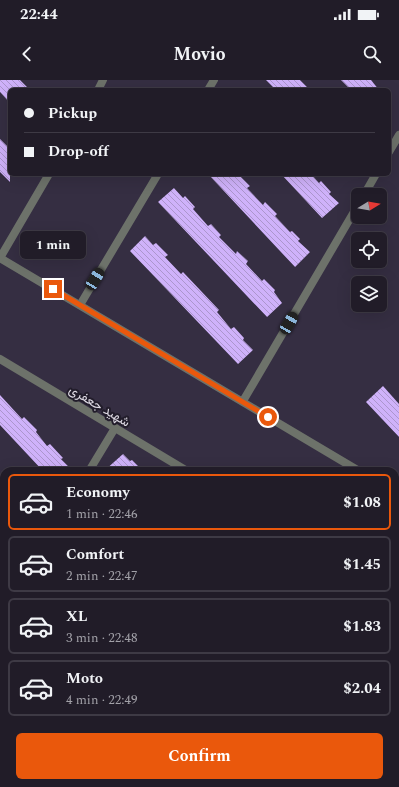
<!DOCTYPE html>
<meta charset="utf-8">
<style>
body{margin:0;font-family:Spectral,Vazirmatn,serif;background:#292530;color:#f1f3f6;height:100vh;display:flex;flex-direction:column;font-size:15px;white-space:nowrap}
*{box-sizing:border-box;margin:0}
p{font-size:13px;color:#a2a1a8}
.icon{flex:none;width:22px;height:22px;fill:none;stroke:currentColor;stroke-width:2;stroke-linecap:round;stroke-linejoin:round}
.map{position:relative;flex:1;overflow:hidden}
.panel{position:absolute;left:0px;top:387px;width:399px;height:320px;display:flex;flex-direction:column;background:#211c28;border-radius:12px 12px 0 0;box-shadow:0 4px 16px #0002,0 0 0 1px #3e3a45}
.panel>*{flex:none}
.hud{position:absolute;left:8px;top:8px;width:383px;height:88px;border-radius:6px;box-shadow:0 4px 16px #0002,0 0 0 1px #3e3a45;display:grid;align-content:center;height:88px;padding:0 16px;background:#211c28}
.needle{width:26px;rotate:79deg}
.controls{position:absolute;left:351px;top:108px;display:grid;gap:8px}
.controls a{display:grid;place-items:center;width:36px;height:36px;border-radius:6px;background:#211c28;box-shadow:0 4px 16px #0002,0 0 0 1px #3e3a45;font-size:20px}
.end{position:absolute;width:18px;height:18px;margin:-9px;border:5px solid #ea580c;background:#fff;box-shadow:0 0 0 2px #fff}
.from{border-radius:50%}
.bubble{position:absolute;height:28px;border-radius:6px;background:#211c28;box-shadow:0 4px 16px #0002,0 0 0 1px #3e3a45;font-size:13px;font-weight:700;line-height:28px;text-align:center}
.car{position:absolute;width:12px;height:24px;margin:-12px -6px;border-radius:5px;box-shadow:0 0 3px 1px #0007;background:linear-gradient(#222 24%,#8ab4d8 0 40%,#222 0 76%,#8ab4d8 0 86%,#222 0)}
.hud b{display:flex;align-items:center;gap:14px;height:38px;font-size:15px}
.hud b+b{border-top:1px solid #3e3a45}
.hud i{width:10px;height:10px;background:#f1f3f6}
ul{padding:7px 0 0;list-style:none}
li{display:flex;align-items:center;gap:12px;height:56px;margin:0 8px 6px;padding:0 8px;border:2px solid #3e3a45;border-radius:6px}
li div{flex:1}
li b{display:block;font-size:15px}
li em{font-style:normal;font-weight:700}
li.current{border-color:#ea580c}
li>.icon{width:36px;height:36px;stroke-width:1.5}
.cta{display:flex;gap:8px;margin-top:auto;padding:8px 16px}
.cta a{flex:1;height:46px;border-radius:6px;background:#ea580c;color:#fff;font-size:16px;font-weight:700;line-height:46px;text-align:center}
.status{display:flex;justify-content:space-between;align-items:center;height:28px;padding:0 20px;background:#211c28;direction:ltr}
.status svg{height:11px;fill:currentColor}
header{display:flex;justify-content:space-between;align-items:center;height:52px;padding:0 16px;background:#211c28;font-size:18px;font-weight:700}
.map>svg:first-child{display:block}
.built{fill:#352e42;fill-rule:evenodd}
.building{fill:url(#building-back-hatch)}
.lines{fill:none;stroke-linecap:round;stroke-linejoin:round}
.minor{stroke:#6d726a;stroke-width:8}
.route{stroke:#ea580c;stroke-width:5}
.labels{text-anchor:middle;stroke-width:4;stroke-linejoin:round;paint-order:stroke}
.street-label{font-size:13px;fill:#dfdbe5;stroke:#221d2b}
</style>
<div class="status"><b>22:44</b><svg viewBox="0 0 49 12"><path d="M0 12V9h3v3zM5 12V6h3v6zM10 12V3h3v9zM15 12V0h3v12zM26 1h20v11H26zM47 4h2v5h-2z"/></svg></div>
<header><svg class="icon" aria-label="back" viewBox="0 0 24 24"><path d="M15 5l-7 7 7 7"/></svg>Movio<svg class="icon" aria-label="search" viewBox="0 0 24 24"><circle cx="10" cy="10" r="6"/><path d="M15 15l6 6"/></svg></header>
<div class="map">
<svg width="399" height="707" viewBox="0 0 399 707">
<defs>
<pattern id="building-back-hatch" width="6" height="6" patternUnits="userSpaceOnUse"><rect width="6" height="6" fill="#cfb2fa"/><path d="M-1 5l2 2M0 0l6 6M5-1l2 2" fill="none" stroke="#ac96cd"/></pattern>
</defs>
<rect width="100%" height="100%" fill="#2c2635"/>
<path class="built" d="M0 0H399V707H0ZM10 10H389V94H10ZM358 115H380V137H358ZM358 159H380V181H358ZM358 203H380V225H358ZM4 391H395V703H4Z"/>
<g class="building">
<polygon points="0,0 20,0 30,10 10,10 10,23 0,12"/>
<polygon points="266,0 300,0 310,10 276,10"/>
<polygon points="341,0 371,0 379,10 351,10"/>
<polygon points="0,59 10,69 10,102 0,92"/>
<polygon points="208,94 238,94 250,106 247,108 263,125 265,122 277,134 275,136 290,152 292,151 300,159 298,161 310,172 295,187"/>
<polygon points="281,94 311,94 319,103 321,101 331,112 329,114 339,123 322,138"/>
<polygon points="174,108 183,118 185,116 195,127 193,129 208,146 211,144 221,155 219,157 236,174 237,171 248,181 246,184 262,201 264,199 275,210 274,212 282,223 267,237 158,122"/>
<polygon points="145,156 153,165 156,163 168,175 165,177 181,194 183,192 219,230 217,232 231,249 234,247 244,258 243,260 253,270 238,284 130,171"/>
<polygon points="383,306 399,324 399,357 366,322"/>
<polygon points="0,315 22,339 24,337 37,350 36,352 47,366 50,364 63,378 61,379 73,391 43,391 0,345"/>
<polygon points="123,374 130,381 132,380 143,391 104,391"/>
</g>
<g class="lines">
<g class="minor">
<polyline points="98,10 103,0"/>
<polyline points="208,10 214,0"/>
<polyline points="389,72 399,55"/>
<polyline points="364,115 376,94"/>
<polyline points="0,178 359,391"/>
<polyline points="0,178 49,94"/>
<polyline points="80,225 158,94"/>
<polyline points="0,279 187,391"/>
<polyline points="243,321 358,125"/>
<polyline points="89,391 115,348"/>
<polyline points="395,412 399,415"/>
<polyline points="395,515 399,518"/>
<polyline points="0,537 4,530"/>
<polyline points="0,607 4,609"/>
<polyline points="395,616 399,609"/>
<polyline points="119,707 121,703"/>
<polyline points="341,707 343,703"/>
</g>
</g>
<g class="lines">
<polyline class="route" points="53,209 268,337"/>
</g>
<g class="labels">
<g class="street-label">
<text transform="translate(100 325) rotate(31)" y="5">شهید جعفری</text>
</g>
</g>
</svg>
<div class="controls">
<a><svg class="needle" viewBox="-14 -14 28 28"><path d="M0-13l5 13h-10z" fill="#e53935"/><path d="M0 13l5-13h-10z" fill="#a2a1a8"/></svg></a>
<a><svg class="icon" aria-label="locate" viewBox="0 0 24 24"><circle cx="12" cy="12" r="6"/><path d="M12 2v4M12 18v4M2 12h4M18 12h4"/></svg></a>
<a><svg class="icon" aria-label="layers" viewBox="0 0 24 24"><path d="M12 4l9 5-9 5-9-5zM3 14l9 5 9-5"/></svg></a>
</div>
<i class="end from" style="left:268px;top:337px"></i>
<i class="end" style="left:53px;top:209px"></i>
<div class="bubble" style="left:20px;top:151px;width:66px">1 min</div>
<i class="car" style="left:95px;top:199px;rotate:31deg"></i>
<i class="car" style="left:289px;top:243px;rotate:30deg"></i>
<div class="hud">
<b><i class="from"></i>Pickup</b>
<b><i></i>Drop-off</b>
</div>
<section class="panel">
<ul>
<li class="current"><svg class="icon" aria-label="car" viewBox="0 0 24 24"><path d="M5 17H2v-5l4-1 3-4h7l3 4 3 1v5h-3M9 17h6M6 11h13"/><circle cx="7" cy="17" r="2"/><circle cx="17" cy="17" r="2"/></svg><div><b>Economy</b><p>1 min · 22:46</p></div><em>$1.08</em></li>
<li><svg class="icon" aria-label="car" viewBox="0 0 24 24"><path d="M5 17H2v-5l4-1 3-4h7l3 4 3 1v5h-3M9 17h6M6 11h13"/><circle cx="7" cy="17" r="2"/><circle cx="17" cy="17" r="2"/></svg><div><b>Comfort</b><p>2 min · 22:47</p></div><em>$1.45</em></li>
<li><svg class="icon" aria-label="car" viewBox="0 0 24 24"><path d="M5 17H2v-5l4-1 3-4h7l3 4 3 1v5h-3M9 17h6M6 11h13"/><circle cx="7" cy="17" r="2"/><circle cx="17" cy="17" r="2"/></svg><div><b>XL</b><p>3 min · 22:48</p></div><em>$1.83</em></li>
<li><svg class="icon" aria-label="car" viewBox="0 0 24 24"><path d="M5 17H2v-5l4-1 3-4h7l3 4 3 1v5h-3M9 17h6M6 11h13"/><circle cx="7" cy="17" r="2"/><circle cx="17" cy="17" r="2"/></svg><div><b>Moto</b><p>4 min · 22:49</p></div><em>$2.04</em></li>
</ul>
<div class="cta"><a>Confirm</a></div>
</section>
</div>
